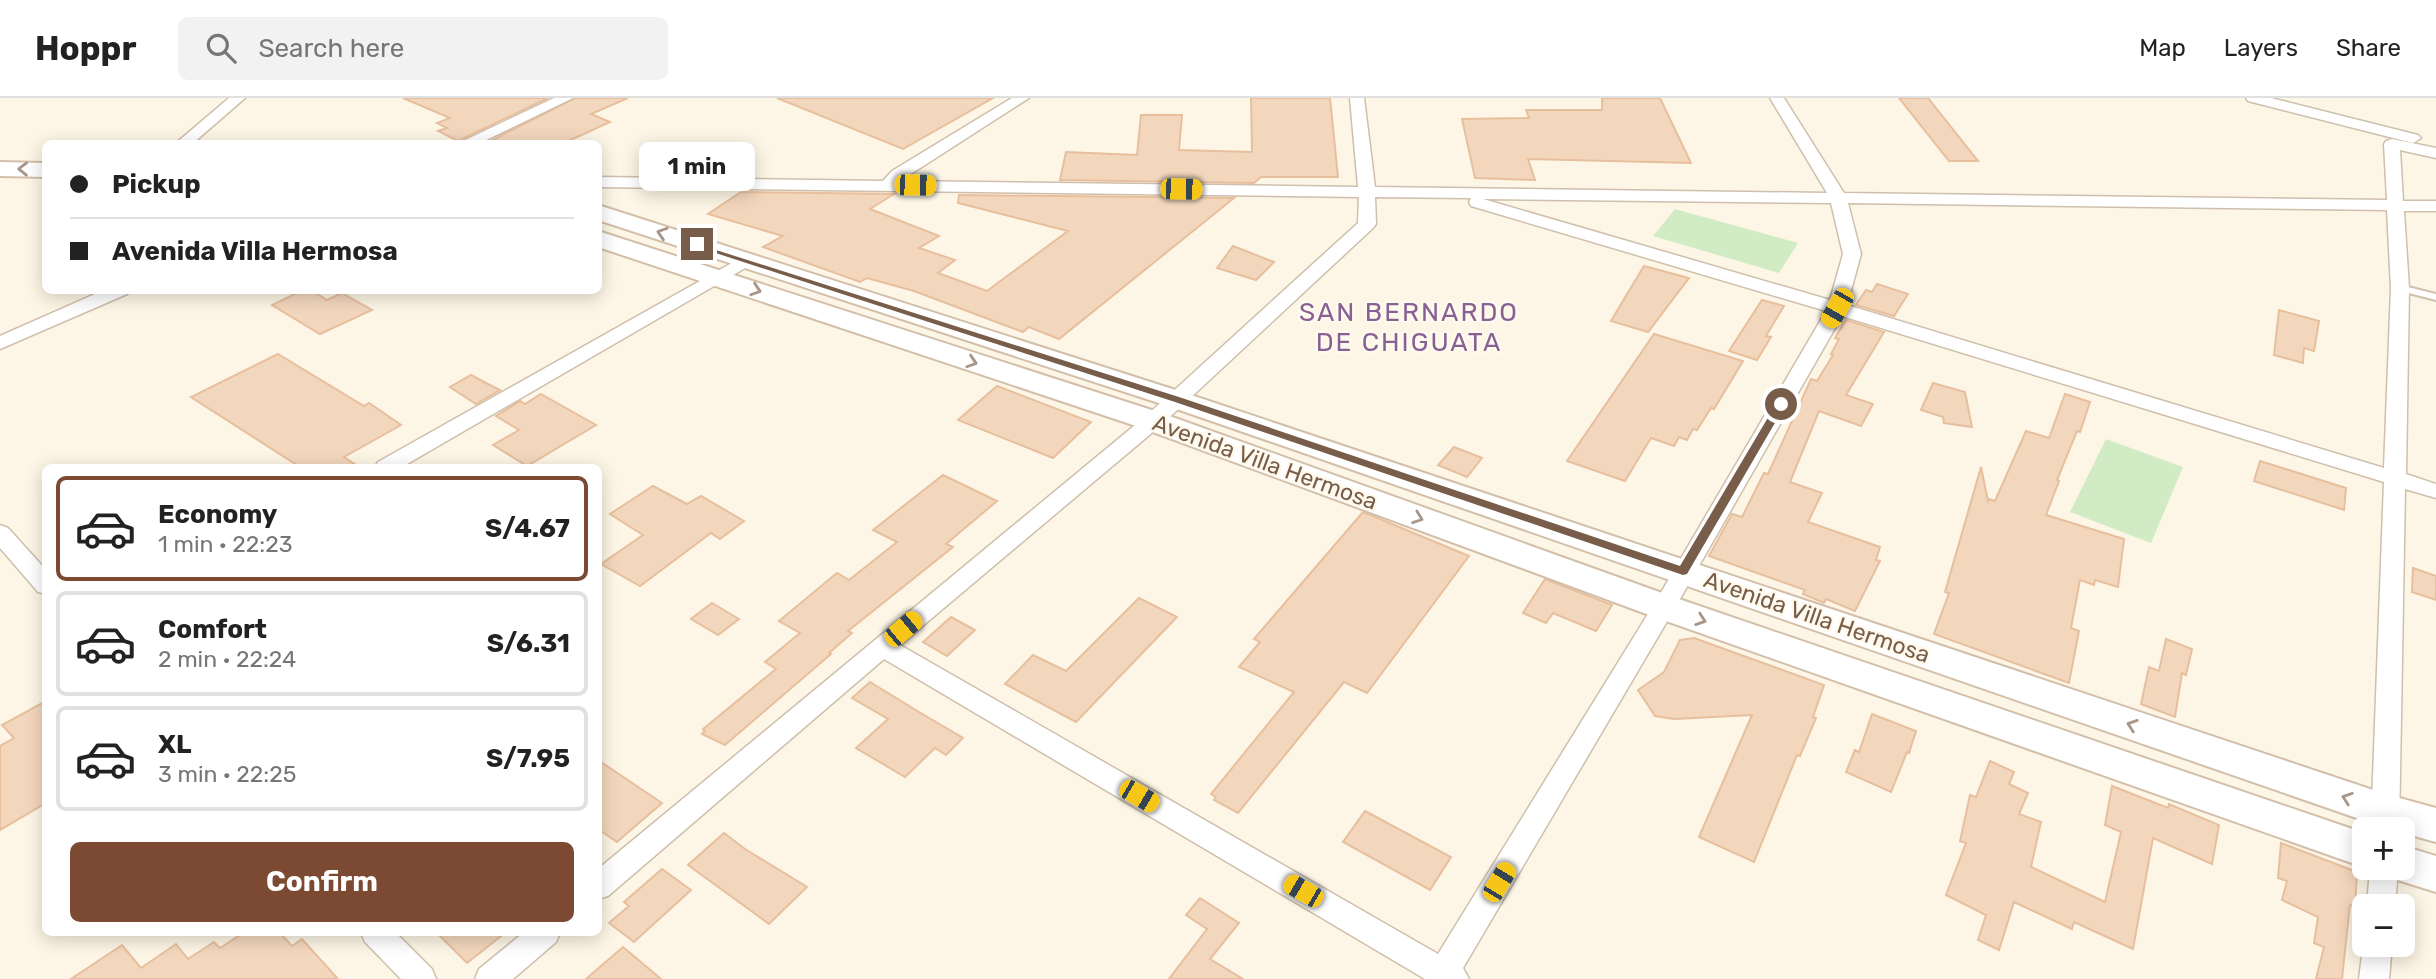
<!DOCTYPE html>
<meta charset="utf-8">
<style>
body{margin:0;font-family:Rubik,sans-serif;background:#f2f2f2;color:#222;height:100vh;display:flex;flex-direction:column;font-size:26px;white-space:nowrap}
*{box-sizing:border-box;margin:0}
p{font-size:23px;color:#767676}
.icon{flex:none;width:38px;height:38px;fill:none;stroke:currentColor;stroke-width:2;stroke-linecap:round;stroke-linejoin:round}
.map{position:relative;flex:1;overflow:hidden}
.side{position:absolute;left:42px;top:366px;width:560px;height:472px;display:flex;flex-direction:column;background:#fff;border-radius:10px;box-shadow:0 4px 18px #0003}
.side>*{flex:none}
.banner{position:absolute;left:42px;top:42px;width:560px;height:154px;border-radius:10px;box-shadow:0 4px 18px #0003;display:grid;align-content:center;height:154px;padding:0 28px;background:#fff}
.fabs{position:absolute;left:2352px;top:719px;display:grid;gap:14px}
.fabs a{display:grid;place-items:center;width:63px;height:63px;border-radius:10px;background:#fff;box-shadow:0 4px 18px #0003;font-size:35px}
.end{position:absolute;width:32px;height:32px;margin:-16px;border:9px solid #785e4a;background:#fff;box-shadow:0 0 0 4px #fff}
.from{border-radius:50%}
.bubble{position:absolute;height:49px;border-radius:10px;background:#fff;box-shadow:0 4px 18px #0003;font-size:23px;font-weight:700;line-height:49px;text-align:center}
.car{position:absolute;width:21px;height:42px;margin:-21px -10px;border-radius:9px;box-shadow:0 0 5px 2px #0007;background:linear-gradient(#f5c518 24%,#345 0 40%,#f5c518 0 76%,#345 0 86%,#f5c518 0)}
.banner b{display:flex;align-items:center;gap:24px;height:66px;font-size:26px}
.banner b+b{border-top:2px solid #e0e0e0}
.banner i{width:18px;height:18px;background:#222}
ul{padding:12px 0 0;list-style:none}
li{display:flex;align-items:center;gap:21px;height:105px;margin:0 14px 10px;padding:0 14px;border:4px solid #e0e0e0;border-radius:10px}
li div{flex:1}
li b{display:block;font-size:26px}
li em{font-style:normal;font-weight:700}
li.on{border-color:#7c4a33}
li>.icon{width:63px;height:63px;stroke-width:1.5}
.primary-button{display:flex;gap:14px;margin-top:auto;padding:14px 28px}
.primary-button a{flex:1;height:80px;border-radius:10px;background:#7c4a33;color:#fff;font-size:28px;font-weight:700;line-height:80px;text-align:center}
header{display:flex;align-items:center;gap:42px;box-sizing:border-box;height:98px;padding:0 35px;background:#fff;border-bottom:2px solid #e0e0e0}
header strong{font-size:33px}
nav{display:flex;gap:38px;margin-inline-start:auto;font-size:24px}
.search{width:490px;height:63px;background:#f2f2f2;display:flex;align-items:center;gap:18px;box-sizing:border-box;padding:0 24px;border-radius:10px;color:#767676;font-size:26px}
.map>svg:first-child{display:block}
.green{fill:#d1ecc4}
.building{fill:#f3d7bd;stroke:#e7bf9d;stroke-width:2}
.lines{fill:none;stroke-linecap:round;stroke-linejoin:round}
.lane-casing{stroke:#cfbfac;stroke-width:4}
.street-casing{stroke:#cfbfac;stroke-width:3}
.secondary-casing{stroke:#d3bfa9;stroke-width:4}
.lane{fill:#fff;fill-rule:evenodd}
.street{fill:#fff;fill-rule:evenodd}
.secondary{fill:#fff;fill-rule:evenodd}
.oneway{stroke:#a79689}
.route{fill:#785e4a}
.labels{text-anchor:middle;stroke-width:5;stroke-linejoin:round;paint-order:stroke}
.street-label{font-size:23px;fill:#785e4a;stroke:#fffaed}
.quarter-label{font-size:26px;letter-spacing:2px;fill:#886194;stroke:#fffaed}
</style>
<header>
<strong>Hoppr</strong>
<div class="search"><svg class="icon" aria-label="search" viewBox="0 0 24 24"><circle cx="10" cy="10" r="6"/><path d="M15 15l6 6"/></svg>Search here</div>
<nav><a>Map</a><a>Layers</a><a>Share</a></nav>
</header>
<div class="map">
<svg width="2436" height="881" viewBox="0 0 2436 881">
<rect width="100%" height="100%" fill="#fdf6e6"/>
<g class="green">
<polygon points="1675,111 1798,145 1779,175 1653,138"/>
<polygon points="2106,341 2183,369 2151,445 2070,414"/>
</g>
<g class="building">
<polygon points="403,0 548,0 458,43 438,33 447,30 437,25 450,20"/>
<polygon points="575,0 628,0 591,16 610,24 562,46 485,46"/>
<polygon points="777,0 993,0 903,51"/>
<polygon points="1251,0 1330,0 1338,79 1261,79 1254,85 1060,82 1066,54 1137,57 1141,17 1182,17 1179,52 1252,54"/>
<polygon points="1602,0 1660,0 1691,65 1528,61 1535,82 1475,80 1462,21 1529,20 1526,12 1602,12"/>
<polygon points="1899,0 1928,0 1978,63 1949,63"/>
<polygon points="741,94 894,96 870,111 939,138 919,150 955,162 938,175 987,193 1068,133 958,105 959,97 1234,100 1059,241 1029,229 1023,234 914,193 867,180 860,184 763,149 783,138 708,116"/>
<polygon points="1233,148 1274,164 1256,182 1217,170"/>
<polygon points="1644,168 1689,180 1648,234 1611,223"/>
<polygon points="1877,186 1908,196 1894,218 1856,207 1866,192 1872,194"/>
<polygon points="303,192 311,192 327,202 342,195 372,212 320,236 272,207"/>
<polygon points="1762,202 1784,208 1766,238 1771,239 1757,262 1729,253"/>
<polygon points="2279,212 2319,223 2314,253 2304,250 2303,265 2274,257"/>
<polygon points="1846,222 1884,234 1846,297 1873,306 1861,328 1819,313 1790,384 1822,395 1808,424 1880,449 1876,462 1880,463 1855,513 1826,501 1824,505 1803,496 1805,492 1709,458 1732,416 1742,419 1764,375 1768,376 1811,281 1817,283 1833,257 1831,256 1839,241 1835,240"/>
<polygon points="1654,236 1743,263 1714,311 1711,310 1697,332 1693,331 1687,342 1679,339 1674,348 1651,340 1625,383 1567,363"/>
<polygon points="278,256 364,308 369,305 401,327 344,359 359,369 300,369 191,299"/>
<polygon points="471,277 486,285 500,292 476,306 450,289"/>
<polygon points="1933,285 1965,294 1972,329 1944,325 1943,319 1921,312"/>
<polygon points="997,288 1091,324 1053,360 958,322"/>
<polygon points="541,296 596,327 527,368 493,347 519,332 496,318 520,303 525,306"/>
<polygon points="2065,296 2090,304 2080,334 2077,333 2057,382 2059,383 2046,417 2124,441 2118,489 2095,482 2094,487 2080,482 2071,530 2079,533 2069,585 1934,536 1949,495 1945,494 1981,369 1988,403 1989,401 1995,403 2026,333 2049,340"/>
<polygon points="1454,349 1482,360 1467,379 1438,367"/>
<polygon points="2260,363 2346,390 2344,412 2254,383"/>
<polygon points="943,377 997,403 946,446 953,449 848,533 852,535 829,555 831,556 725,647 702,636 705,633 703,631 776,571 765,564 800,535 779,523 837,475 849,482 897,444 873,432"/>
<polygon points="653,388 687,406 701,398 744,423 720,441 711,435 640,488 601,466 643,437 610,416"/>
<polygon points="1363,414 1469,458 1367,595 1344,584 1238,715 1214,702 1216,699 1211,696 1294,594 1239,569 1260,544 1254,541"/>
<polygon points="2413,470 2436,478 2436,502 2412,494"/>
<polygon points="1545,481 1612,507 1596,533 1553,515 1546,525 1523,515"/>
<polygon points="1139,500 1177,519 1076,624 1005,586 1033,557 1066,573"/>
<polygon points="712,505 739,521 718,537 691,521"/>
<polygon points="951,519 975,532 947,558 923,544"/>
<polygon points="1694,540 1824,587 1813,619 1816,620 1800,658 1797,657 1754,764 1699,739 1752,617 1674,621 1655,618 1638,592 1664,574 1680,542"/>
<polygon points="2166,541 2192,551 2186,577 2182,575 2175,619 2141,606 2149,569 2159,573"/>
<polygon points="870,584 919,614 963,640 946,657 935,650 905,679 856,650 888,621 852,600"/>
<polygon points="46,603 46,705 0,732 0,648 14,640 2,627"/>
<polygon points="1872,616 1916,633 1909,655 1907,654 1891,694 1846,674 1855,652 1859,654"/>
<polygon points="598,662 662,705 617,744 598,731"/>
<polygon points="1990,663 2014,674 2009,686 2028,695 2019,716 2041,724 2031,769 2105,804 2121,734 2105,727 2112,688 2168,710 2169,706 2219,727 2212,766 2153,740 2133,851 2074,824 2072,831 2014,804 1999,852 1978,842 1986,817 1946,797 1966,745 1960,743 1970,697 1976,699"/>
<polygon points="1365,713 1451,759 1430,792 1343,744"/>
<polygon points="724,735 745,751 807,789 769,826 688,767"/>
<polygon points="2281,745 2357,774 2355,809 2350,807 2342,881 2316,881 2324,849 2314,845 2318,819 2282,802 2287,783 2278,780"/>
<polygon points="662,771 691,792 634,844 609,825 629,808 624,804"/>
<polygon points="1200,800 1239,825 1210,861 1243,881 1169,881 1207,831 1186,817"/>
<polygon points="243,835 280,835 292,848 302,841 338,881 71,881 122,847 141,870 176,846 188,861 214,844 220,850"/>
<polygon points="437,835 505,835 467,865"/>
<polygon points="623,849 661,881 586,881"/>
</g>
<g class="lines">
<defs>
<polygon id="lane" points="2400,187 2436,196 2436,202 2397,192 2397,188"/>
<g id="street">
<polygon points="229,0 245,0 192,46 175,46"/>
<polygon points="554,0 573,0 478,46 457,46"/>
<path d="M1012 0H1029L900 83 1358 89 1350 0H1364L1375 89 1827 95 1770 0H1784L1844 95 2387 102 2384 46 2386 43 2392 41 2436 50V60L2400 52 2403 103H2436V113H2404L2409 190 2406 376 2436 386V400L2405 391 2399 732H2371L2384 384 1842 218 1672 515 1463 870 1469 881H1425L884 561 608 798 598 801V771L1146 318 1358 125 1359 99 598 89V79L883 83 892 73ZM1375 99 1471 100 1469 104 1471 108 1826 213 1656 503 1438 856 900 547 1160 328 1373 130 1376 126ZM1483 101 1831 105 1843 156 1830 202ZM1848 105 2387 112 2391 190 2384 370 1847 207 1861 156Z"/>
<polygon points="2246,0 2271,0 2418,37 2421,40 2413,45 2248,3"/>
<polygon points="746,157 755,162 752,166 402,369 375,369 378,364"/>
<polygon points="104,192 130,192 127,196 0,251 0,238"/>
<polygon points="0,427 8,430 46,472 46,496 38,494 0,450"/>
<polygon points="2370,770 2398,770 2395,808 2367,808"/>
<polygon points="361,835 396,835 432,871 436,881 401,881 365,844"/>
<polygon points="523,835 560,835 556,844 513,881 475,881 479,871"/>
<polygon points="2364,842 2364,847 2392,847 2389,881 2359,881"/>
</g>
<g id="secondary">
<polygon points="0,64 46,65 46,79 0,78"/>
<polygon points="598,107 1188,296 2385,696 2436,710 2436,744 2403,735 2403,732 2391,732 2371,725 1168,308 598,122"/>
<polygon points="598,133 1164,316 1676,500 2364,735 2366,770 1652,518 1142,330 598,149"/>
<polygon points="2403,748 2436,758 2436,794 2388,779 2384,770 2403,770"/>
</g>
</defs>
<use href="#lane" class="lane-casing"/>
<use href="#street" class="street-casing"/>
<use href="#secondary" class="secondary-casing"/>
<use href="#lane" class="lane"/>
<use href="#street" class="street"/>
<use href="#secondary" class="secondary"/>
</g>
<defs><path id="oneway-chevron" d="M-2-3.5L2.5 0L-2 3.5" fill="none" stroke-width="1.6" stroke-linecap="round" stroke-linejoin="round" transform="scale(1.75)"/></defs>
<g class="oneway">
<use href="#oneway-chevron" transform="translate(23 71) rotate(-179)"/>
<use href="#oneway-chevron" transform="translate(662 135) rotate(-162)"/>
<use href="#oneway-chevron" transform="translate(756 192) rotate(18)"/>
<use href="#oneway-chevron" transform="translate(972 264) rotate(18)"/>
<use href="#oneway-chevron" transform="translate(1418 420) rotate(20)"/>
<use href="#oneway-chevron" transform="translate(1701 522) rotate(19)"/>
<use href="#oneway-chevron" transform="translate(2132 627) rotate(-161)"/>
<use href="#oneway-chevron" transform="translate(2347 700) rotate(-161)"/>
</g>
<polygon class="route" points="694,145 1182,300 1680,468 1776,306 1781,303 1786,306 1687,476 1683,477 1175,304 694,148"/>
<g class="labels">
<g class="street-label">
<text transform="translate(1265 364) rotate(20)" y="8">Avenida Villa Hermosa</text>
<text transform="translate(1817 519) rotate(19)" y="8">Avenida Villa Hermosa</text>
</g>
<g class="quarter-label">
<text x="1409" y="223">SAN BERNARDO<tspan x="1409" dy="30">DE CHIGUATA</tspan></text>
</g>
</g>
</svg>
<div class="fabs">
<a>+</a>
<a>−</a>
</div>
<i class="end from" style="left:1781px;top:306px"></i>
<i class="end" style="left:697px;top:146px"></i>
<div class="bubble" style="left:639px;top:44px;width:116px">1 min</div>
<i class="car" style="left:915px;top:87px;rotate:91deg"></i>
<i class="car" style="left:1181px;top:91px;rotate:91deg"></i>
<i class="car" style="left:1837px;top:210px;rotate:210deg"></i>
<i class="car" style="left:903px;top:531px;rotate:50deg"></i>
<i class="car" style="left:1139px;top:698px;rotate:120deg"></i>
<i class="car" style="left:1499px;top:784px;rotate:31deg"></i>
<i class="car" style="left:1303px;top:793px;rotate:300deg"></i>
<div class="banner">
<b><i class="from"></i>Pickup</b>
<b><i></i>Avenida Villa Hermosa</b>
</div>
<section class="side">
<ul>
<li class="on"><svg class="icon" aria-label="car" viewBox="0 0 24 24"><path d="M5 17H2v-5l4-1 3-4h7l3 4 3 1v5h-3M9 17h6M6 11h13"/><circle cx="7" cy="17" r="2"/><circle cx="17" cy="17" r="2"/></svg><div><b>Economy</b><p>1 min · 22:23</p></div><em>S/4.67</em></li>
<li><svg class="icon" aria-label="car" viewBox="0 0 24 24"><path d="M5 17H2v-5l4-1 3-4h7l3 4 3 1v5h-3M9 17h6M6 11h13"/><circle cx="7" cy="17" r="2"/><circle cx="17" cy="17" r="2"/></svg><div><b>Comfort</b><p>2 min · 22:24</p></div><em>S/6.31</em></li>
<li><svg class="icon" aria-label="car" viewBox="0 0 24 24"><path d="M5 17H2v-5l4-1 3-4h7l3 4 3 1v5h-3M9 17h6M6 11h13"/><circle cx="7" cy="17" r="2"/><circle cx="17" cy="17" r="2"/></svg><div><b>XL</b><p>3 min · 22:25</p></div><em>S/7.95</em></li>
</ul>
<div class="primary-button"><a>Confirm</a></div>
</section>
</div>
